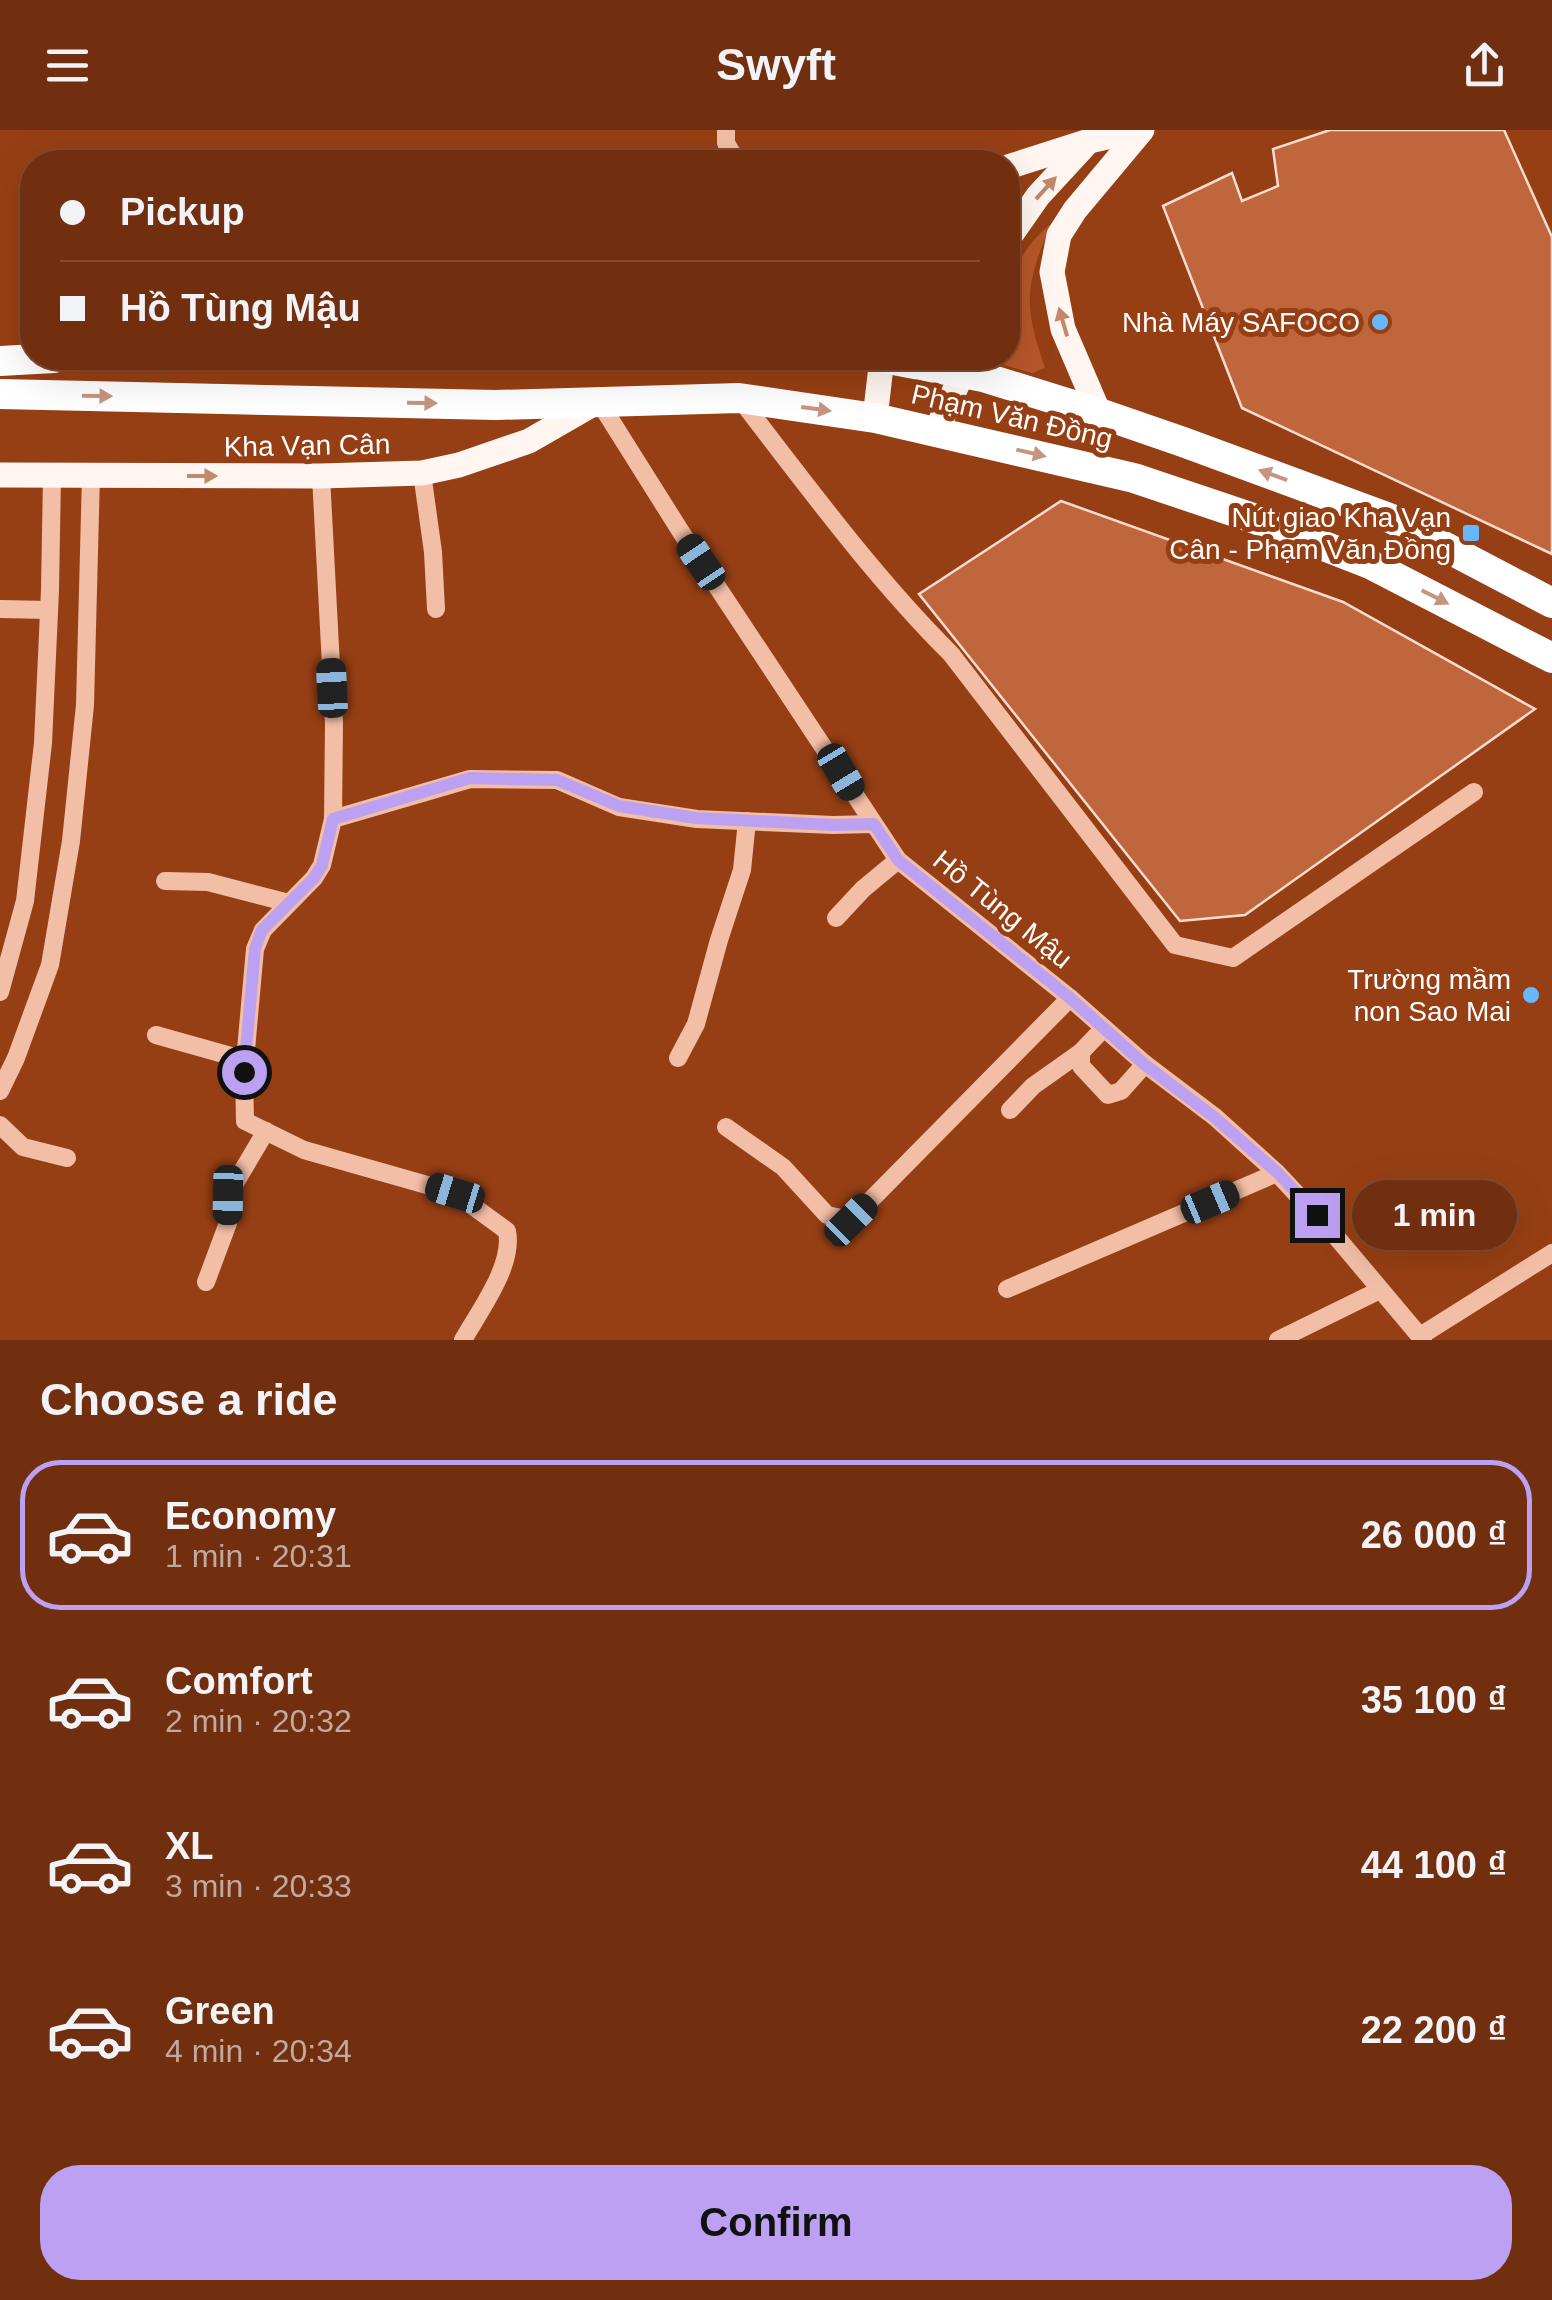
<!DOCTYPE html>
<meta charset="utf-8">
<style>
body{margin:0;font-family:Arial,sans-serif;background:#763718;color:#f1f3f6;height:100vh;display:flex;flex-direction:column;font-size:38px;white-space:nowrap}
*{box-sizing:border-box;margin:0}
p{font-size:32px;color:#c0a99e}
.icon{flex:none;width:55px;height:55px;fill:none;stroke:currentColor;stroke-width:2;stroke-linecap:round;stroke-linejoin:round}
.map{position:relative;height:1210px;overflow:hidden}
.drawer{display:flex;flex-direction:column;background:#712f0f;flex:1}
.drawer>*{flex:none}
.banner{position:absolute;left:20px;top:20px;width:1000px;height:220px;border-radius:40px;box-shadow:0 10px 40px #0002,0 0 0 2px #834a2f;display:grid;align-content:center;height:220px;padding:0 40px;background:#712f0f}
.end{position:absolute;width:45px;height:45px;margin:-22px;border:12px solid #bca0f2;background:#111;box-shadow:0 0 0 5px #111}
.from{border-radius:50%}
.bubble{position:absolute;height:70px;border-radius:35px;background:#712f0f;box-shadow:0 10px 40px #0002,0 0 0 2px #834a2f;font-size:32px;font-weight:800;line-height:70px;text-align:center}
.car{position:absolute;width:30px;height:60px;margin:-30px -15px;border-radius:12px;box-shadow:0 0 8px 2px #0007;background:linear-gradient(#222 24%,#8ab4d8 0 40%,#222 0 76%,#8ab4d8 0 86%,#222 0)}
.banner b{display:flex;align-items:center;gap:35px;height:95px;font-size:38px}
.banner b+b{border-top:2px solid #834a2f}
.banner i{width:25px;height:25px;background:#f1f3f6}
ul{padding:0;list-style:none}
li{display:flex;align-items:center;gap:30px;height:150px;margin:0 20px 15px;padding:0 20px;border:5px solid transparent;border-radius:40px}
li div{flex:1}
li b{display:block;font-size:38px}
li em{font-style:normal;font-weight:800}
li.selected{border-color:#bca0f2}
li>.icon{width:90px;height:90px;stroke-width:1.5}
h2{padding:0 40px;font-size:45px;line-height:120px}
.cta{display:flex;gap:20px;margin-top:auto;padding:20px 40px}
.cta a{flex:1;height:115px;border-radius:40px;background:#bca0f2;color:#111;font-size:40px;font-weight:800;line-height:115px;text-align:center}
header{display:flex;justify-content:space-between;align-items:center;height:130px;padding:0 40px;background:#712f0f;font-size:45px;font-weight:800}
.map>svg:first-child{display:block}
.green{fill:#b7572a}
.building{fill:#bf663d;stroke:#fddcce;stroke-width:2.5}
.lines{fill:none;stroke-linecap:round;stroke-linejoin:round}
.minor{stroke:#f2bea6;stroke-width:18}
.major{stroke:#fff6f1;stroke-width:25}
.highway{stroke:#fff;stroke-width:30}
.oneway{fill:#c1886c}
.oneway2{fill:#c6957e}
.route{stroke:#bca0f2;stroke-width:12}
.poi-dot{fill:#67b7ff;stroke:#973f14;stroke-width:4}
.labels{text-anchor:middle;stroke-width:10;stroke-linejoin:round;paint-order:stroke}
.poi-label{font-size:28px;fill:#fff;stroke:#973f14;text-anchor:end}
.street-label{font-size:28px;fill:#fff;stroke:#973f14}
</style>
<header><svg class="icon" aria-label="menu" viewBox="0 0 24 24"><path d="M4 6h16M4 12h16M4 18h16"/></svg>Swyft<svg class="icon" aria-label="share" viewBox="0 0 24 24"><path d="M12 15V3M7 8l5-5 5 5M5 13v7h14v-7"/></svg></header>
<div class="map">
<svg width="1552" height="1210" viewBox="0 0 1552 1210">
<rect width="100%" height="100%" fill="#973f14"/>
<path class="green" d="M1051 94C1025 156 1023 174 1045 238L1032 243 978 228H1008C1008 171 1004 132 1051 94Z"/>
<g class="building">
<polygon points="1330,0 1504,0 1552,107 1552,424 1242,278 1163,76 1232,43 1242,71 1278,56 1273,19"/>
<polygon points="1061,371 1343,472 1535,579 1245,785 1180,791 919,464"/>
</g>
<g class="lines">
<g class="minor">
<polyline points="726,0 726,13 737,32"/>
<polyline points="366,32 367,29"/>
<path d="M740 269C808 357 873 446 951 524L1175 815 1233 828 1474 662"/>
<polyline points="598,270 681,402 898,730 1070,868 1145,934 1215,987 1277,1043 1333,1103 1423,1210"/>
<polyline points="422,343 433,422 436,479"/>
<path d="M321 346 334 593 333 689 322 735 314 748 263 800 255 819 244 942 245 991 304 1020 455 1063 507 1101C514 1135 480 1180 463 1210"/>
<polyline points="0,479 49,480"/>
<polyline points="333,689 470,649 557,650 619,677 697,689 833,695 873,694"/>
<polyline points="165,751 208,752 289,773"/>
<polyline points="836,788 863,759 898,730"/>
<polyline points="0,862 25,771 43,613 50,460 52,346"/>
<polyline points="1104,898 1081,922 1081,936 1108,965 1121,961 1145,934"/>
<polyline points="156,905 245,930"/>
<polyline points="678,928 696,894 719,810 742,740 747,691"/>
<polyline points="0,961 16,928 50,835 71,711 85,575 91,345"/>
<polyline points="1010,980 1033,956 1081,922"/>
<polyline points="0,995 23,1017 67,1028"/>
<polyline points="726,997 783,1037 827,1085 851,1090 1070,868"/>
<polyline points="206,1152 228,1093 228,1065 266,1001"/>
<polyline points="1007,1159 1277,1043"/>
<polyline points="1420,1206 1552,1123"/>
<polyline points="1278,1210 1380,1160"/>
</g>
<g class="major">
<polyline points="1008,37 1089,11 1139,0"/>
<polyline points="1008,109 1038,66 1086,14"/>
<polyline points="1099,283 1063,199 1052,142 1059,105 1075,80 1142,0"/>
<polyline points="875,288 882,228"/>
<polyline points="936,301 963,242 967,228"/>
<polyline points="0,345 321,346 422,343 459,335 529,311 595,273"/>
</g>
<g class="highway">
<polyline points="883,228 983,247 1099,283 1183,312 1392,389 1552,473"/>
<polyline points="0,231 54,228"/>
<polyline points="0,264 496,275 739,268 875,288 1134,348 1250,387 1370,434 1552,528"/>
</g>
</g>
<defs><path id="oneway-solid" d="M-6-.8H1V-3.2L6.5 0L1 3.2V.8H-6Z" transform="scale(2.5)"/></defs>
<g class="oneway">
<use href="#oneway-solid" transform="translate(1046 58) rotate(-48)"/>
<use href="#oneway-solid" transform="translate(1063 192) rotate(-106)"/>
<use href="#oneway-solid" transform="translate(202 346)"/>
</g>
<g class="oneway2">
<use href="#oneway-solid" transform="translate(97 266) rotate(1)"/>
<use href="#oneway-solid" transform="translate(422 273) rotate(1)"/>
<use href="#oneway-solid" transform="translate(816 279) rotate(8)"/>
<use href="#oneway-solid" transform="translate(1031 323) rotate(13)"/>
<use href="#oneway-solid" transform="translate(1273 345) rotate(-160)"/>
<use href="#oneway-solid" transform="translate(1435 467) rotate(27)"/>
</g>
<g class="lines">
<polyline class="route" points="244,942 255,819 262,800 314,748 322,735 333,689 470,648 557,650 619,676 696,688 834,695 874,694 898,730 1070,868 1144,934 1214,987 1278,1043 1317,1085"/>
</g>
<g class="poi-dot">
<circle cx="1380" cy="192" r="10"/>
<rect x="1461" y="393" width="20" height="20" rx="5"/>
<circle cx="1531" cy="865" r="10"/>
</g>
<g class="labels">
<g class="poi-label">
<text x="1360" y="202">Nhà Máy SAFOCO</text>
<text x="1451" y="397">Nút giao Kha Vạn<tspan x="1451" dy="32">Cân - Phạm Văn Đồng</tspan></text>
<text x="1511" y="859">Trường mầm<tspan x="1511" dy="32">non Sao Mai</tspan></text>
</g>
<g class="street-label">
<text transform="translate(1012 286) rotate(13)" y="10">Phạm Văn Đồng</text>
<text transform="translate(307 315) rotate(-1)" y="10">Kha Vạn Cân</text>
<text transform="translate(1003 779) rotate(39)" y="10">Hồ Tùng Mậu</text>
</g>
</g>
</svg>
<i class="end from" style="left:244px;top:942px"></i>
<i class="end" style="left:1317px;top:1085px"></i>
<div class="bubble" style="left:1352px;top:1050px;width:165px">1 min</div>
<i class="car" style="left:701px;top:432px;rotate:326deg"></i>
<i class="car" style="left:332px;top:558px;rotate:357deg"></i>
<i class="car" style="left:841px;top:642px;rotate:149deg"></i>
<i class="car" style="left:455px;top:1063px;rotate:287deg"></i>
<i class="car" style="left:228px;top:1065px;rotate:181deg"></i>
<i class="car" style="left:1210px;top:1072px;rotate:67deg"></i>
<i class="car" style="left:851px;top:1090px;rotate:45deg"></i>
<div class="banner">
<b><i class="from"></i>Pickup</b>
<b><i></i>Hồ Tùng Mậu</b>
</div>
</div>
<section class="drawer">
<h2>Choose a ride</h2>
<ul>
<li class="selected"><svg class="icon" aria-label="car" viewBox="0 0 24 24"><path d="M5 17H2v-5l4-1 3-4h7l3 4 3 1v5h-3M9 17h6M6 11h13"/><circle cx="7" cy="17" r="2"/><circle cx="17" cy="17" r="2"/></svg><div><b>Economy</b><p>1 min · 20:31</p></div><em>26 000 ₫</em></li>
<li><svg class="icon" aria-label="car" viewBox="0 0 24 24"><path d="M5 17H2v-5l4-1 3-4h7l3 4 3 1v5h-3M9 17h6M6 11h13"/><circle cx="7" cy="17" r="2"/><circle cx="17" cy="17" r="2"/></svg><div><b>Comfort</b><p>2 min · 20:32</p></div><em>35 100 ₫</em></li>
<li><svg class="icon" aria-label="car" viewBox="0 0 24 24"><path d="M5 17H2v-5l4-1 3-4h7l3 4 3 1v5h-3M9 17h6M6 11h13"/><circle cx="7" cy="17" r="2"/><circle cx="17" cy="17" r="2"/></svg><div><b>XL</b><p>3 min · 20:33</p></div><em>44 100 ₫</em></li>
<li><svg class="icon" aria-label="car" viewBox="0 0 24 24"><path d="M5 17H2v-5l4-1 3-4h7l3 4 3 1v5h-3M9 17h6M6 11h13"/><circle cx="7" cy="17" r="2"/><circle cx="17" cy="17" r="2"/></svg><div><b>Green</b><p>4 min · 20:34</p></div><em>22 200 ₫</em></li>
</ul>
<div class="cta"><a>Confirm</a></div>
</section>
